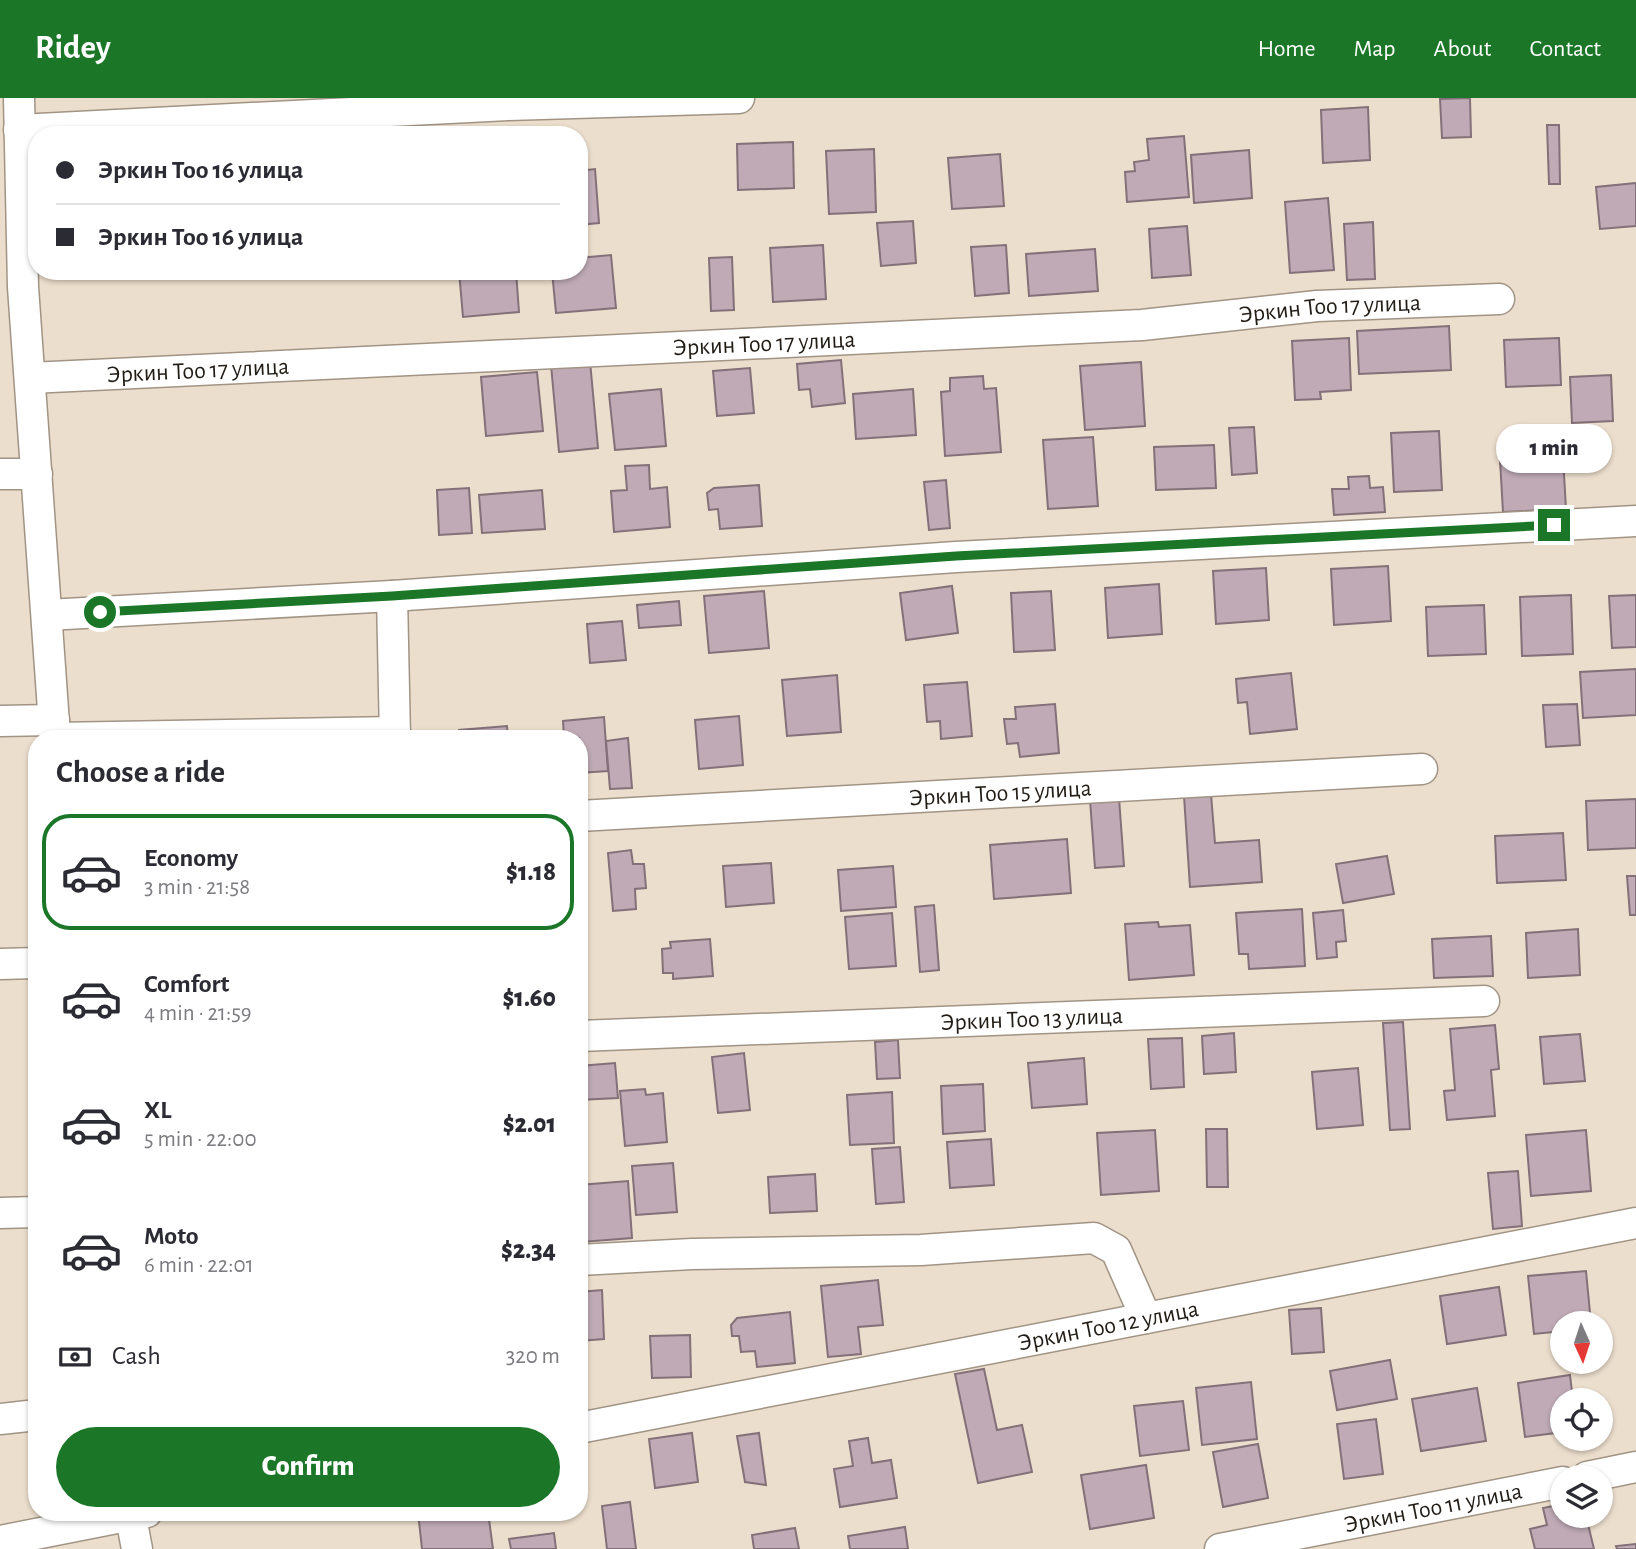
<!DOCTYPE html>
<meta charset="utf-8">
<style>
body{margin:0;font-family:"Alegreya Sans",sans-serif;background:#f7f7f7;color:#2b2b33;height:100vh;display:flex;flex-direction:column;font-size:26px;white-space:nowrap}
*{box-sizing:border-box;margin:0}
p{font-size:23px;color:#7c7c81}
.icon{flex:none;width:38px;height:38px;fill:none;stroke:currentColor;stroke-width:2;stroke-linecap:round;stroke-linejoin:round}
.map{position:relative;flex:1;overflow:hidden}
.drawer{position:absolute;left:28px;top:632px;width:560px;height:791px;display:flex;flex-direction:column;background:#fff;border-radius:28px;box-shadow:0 2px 5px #0004}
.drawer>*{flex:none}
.guide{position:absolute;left:28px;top:28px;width:560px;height:154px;border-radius:28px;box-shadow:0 2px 5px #0004;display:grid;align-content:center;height:154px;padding:0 28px;background:#fff}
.needle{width:46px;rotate:177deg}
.buttons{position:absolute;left:1550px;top:1213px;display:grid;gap:14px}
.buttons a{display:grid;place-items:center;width:63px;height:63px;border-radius:50%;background:#fff;box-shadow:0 2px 5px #0004;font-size:35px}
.end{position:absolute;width:32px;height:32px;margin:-16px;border:9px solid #1b7727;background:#fff;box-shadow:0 0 0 4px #fff}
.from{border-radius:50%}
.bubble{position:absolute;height:49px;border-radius:24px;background:#fff;box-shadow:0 2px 5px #0004;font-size:23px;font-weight:800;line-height:49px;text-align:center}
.guide b{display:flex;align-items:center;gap:24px;height:66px;font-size:26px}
.guide b+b{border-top:2px solid #e1e1e2}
.guide i{width:18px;height:18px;background:#2b2b33}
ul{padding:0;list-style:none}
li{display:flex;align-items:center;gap:21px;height:116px;margin:0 14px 10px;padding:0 14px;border:4px solid transparent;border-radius:28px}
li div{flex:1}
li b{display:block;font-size:26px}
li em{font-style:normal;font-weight:800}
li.on{border-color:#1b7727}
li>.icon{width:63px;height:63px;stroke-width:1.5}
h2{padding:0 28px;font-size:32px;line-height:84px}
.pay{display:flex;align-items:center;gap:18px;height:77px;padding:0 28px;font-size:26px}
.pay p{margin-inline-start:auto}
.action{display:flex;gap:14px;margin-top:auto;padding:14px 28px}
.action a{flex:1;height:80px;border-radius:42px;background:#1b7727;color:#fff;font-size:28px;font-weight:800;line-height:80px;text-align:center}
header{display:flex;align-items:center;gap:42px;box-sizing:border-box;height:98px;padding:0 35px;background:#1b7727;color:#fff}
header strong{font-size:33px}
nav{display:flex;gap:38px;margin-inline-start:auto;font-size:24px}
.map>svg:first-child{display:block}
.building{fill:#bfaab5;stroke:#837079;stroke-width:2}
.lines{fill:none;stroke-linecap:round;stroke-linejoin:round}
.minor-casing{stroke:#a19484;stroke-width:33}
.minor{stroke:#fff;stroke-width:30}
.route{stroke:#1b7727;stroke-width:9}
.labels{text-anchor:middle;stroke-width:7;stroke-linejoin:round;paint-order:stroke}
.street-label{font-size:24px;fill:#221c16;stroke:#faebda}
</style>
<header>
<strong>Ridey</strong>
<nav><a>Home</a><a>Map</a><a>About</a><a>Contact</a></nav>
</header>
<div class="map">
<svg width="1636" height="1451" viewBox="0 0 1636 1451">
<rect width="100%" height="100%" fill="#ecdecd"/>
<g class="building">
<polygon points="1470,0 1471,39 1442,40 1440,1"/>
<polygon points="1368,9 1370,62 1323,65 1321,12"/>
<polygon points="1547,27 1559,27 1560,86 1549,86"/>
<polygon points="1184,38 1189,99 1127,104 1125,74 1135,73 1134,64 1149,62 1147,41"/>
<polygon points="793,44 794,90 738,92 737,46"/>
<polygon points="874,51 876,114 829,116 826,53"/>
<polygon points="1249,52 1252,100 1194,105 1191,57"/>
<polygon points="1000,56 1004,108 952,111 948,60"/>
<polygon points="595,71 599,125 579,127 579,73"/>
<polygon points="1636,85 1636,128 1600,131 1596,89"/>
<polygon points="1328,100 1334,172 1290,175 1285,104"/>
<polygon points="913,123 916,165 881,168 877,125"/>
<polygon points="1373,124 1375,181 1347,182 1344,126"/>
<polygon points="1187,128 1191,177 1152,180 1149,131"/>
<polygon points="823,147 826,201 773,204 770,150"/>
<polygon points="1006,147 1009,195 975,198 971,149"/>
<polygon points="1095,151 1098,193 1029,198 1026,156"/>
<polygon points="611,157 616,210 556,215 552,173 579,173 579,160"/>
<polygon points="732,159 734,212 711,213 709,160"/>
<polygon points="459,173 516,173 519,214 463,219"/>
<polygon points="1449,228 1451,272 1359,276 1357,233"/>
<polygon points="1349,240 1351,292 1320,294 1321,301 1295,302 1292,243"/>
<polygon points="1559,240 1561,287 1506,289 1504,242"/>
<polygon points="841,262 845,305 812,309 810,291 799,292 797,266"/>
<polygon points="590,263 598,350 559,354 551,267"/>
<polygon points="1141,264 1145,328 1085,332 1080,268"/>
<polygon points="750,270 754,315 717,318 713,273"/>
<polygon points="537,274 543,333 486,338 481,279"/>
<polygon points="1611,277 1613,323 1572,325 1570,279"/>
<polygon points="983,278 984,291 996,290 1001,354 945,358 941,294 950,293 950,280"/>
<polygon points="661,291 666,348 615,352 609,296"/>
<polygon points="913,291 916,337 856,341 853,296"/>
<polygon points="1254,329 1257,375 1232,377 1229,330"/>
<polygon points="1439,333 1442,392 1394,394 1391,335"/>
<polygon points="1093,339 1098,408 1048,411 1043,342"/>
<polygon points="1214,347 1216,390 1156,392 1154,349"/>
<polygon points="1563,359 1566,411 1503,414 1500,362"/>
<polygon points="649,367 650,391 667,389 670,429 614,434 611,393 627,392 625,368"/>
<polygon points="1369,378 1370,390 1383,389 1385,414 1334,417 1332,391 1349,391 1348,379"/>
<polygon points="946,382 950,430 929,432 924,384"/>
<polygon points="759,387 762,428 720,431 718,411 709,412 707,395 714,390"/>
<polygon points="469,390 472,435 439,437 437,392"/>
<polygon points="542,392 545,431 482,435 479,397"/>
<polygon points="1388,468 1391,523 1334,527 1331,471"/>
<polygon points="1266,470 1269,522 1216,526 1213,473"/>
<polygon points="1159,486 1162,536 1108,540 1105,490"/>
<polygon points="952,488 958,535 906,542 900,495"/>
<polygon points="764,493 769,550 709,555 704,498"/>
<polygon points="1051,493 1055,552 1014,554 1011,495"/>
<polygon points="1571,497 1573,556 1522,558 1520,499"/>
<polygon points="1636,497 1636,549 1612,550 1609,498"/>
<polygon points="679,503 681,527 639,530 637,507"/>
<polygon points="1484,507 1486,556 1428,558 1426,509"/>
<polygon points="622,523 626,562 590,565 587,526"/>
<polygon points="1636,571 1636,617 1583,620 1580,574"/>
<polygon points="1291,575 1297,631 1250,636 1247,604 1238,605 1236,581"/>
<polygon points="837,577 841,634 787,638 782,582"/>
<polygon points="967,584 972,638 941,641 940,623 927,624 924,587"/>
<polygon points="1055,606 1059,655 1020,659 1018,645 1007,646 1004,621 1016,621 1015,609"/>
<polygon points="1577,606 1580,647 1546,649 1543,607"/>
<polygon points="739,618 743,667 699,671 695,622"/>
<polygon points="604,619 608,673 579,675 579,640 564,640 563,623"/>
<polygon points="507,628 508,640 460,640 459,632"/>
<polygon points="628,640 632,690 610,691 606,643"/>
<polygon points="1211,696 1215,745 1259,742 1262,784 1190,789 1184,698"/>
<polygon points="1119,700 1124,768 1095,770 1090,702"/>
<polygon points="1636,701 1636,750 1588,752 1586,703"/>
<polygon points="1563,735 1566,782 1497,785 1495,738"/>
<polygon points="1067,741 1071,795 994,801 990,747"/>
<polygon points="631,752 633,766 644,766 646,790 635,791 636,811 613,813 608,755"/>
<polygon points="1387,758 1394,796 1343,805 1336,766"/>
<polygon points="771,765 774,805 726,809 723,768"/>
<polygon points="893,768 896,809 841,813 838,772"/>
<polygon points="579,777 584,777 586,827 579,828"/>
<polygon points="1627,778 1636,778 1636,817 1630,817"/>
<polygon points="934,807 939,872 920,874 915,809"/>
<polygon points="1302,811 1305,868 1249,871 1248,856 1239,856 1236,815"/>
<polygon points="1343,812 1346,843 1336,844 1337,859 1317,861 1313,815"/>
<polygon points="892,815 896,868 849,871 845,819"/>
<polygon points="1158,824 1159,829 1190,827 1194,877 1129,882 1125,826"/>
<polygon points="1578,831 1580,877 1528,880 1526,835"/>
<polygon points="1491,838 1493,878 1434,880 1432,841"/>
<polygon points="710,841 713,878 673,881 673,875 663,875 662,851 671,850 670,844"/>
<polygon points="1403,924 1410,1031 1390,1032 1383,925"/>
<polygon points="1495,927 1499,971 1491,972 1495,1018 1447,1022 1444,993 1455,992 1450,931"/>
<polygon points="1234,935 1236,974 1204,976 1202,938"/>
<polygon points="1580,936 1585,983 1544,986 1540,939"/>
<polygon points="1182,940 1184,989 1151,991 1148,941"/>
<polygon points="898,942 900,980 877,981 875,944"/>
<polygon points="744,955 750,1012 718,1015 712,959"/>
<polygon points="1084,960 1087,1006 1032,1010 1028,965"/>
<polygon points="615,965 618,1000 579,1002 579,968"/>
<polygon points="1358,970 1363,1027 1317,1031 1312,974"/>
<polygon points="983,986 985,1033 943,1036 941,988"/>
<polygon points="645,991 646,997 663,995 667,1044 625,1048 620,993"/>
<polygon points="892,994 894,1045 850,1047 847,997"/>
<polygon points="1206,1031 1227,1031 1228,1089 1207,1089"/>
<polygon points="1155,1032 1159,1093 1101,1097 1097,1035"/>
<polygon points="1586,1032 1591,1093 1531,1098 1526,1037"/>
<polygon points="991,1041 994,1087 950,1090 947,1044"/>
<polygon points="900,1049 904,1104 876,1106 872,1051"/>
<polygon points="673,1065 677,1114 636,1117 632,1068"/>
<polygon points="1518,1073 1522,1128 1493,1131 1488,1075"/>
<polygon points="815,1076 817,1113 770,1115 768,1079"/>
<polygon points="628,1083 632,1140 582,1144 579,1087"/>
<polygon points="1586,1173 1591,1225 1563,1225 1563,1233 1534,1236 1528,1178"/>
<polygon points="878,1182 883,1227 858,1229 861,1256 828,1259 821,1188"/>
<polygon points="1499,1189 1506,1237 1447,1246 1440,1198"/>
<polygon points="602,1192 604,1241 579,1243 579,1194"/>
<polygon points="1321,1210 1324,1254 1292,1256 1289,1212"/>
<polygon points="790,1214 795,1265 757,1269 755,1253 741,1254 739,1238 732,1238 731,1227 737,1220"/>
<polygon points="690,1237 691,1279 652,1280 650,1238"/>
<polygon points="1390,1262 1397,1301 1337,1312 1330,1273"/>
<polygon points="984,1271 997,1332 1022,1327 1032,1374 978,1385 955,1276"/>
<polygon points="1570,1277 1573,1302 1563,1302 1563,1334 1525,1339 1518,1285"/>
<polygon points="1251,1284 1257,1341 1202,1347 1196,1290"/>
<polygon points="1477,1290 1486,1343 1421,1353 1412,1301"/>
<polygon points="1183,1303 1189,1352 1140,1358 1134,1308"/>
<polygon points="1376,1321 1383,1376 1344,1381 1337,1326"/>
<polygon points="692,1335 698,1384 655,1390 649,1341"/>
<polygon points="759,1335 766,1387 745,1384 737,1338"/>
<polygon points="868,1340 872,1365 891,1362 897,1400 840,1409 834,1371 853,1368 849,1343"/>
<polygon points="1258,1346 1268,1400 1223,1409 1213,1354"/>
<polygon points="1146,1367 1154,1420 1090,1431 1081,1377"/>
<polygon points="630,1404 636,1451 607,1451 602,1408"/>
<polygon points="1563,1406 1563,1418 1586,1418 1594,1451 1535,1451 1530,1431 1547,1427 1543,1410"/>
<polygon points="418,1414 488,1414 493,1451 422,1451"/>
<polygon points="905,1429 908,1451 850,1451 848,1438"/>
<polygon points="795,1430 799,1451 754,1451 752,1437"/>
<polygon points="554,1435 556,1451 511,1451 509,1441"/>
<polygon points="1636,1446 1636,1451 1617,1451 1616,1448"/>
</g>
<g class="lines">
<defs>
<g id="minor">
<polyline points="19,0 23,189 55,640"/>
<polyline points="19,32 508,7 739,0"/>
<path id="s1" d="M30 280 1142 227 1317 208 1499 201"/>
<polyline points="0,376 37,376"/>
<polyline points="392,498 395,640"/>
<polyline points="47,517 392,498 956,459 1636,423"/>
<polyline points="0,623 54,622"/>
<polyline points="55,640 395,634"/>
<path id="s2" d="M579 718 1422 671"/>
<polyline points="0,866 37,865"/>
<path id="s3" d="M579 938 1484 903"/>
<polyline points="0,1115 37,1114"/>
<polyline points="579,1162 692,1156 921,1152 1094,1140 1116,1152 1146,1220"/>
<polyline points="0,1321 37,1317"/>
<path id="s4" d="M579 1330 1636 1125"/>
<polyline points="1587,1379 1636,1369"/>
<polyline points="130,1414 137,1451"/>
<polyline points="0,1443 147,1414"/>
<path id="s5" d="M1220 1451 1563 1384"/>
</g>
</defs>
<use href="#minor" class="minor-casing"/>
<use href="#minor" class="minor"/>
</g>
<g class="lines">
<polyline class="route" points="100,514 392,498 956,458 1554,427"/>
</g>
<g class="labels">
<g class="street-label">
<text dy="8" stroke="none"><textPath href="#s1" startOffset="1302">Эркин Тоо 17 улица</textPath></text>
<text dy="8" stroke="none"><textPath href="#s1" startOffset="735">Эркин Тоо 17 улица</textPath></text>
<text dy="8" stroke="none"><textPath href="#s1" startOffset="168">Эркин Тоо 17 улица</textPath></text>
<text dy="8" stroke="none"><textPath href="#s2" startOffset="422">Эркин Тоо 15 улица</textPath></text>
<text dy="8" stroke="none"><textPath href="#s3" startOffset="453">Эркин Тоо 13 улица</textPath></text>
<text dy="8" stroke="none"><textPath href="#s4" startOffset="539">Эркин Тоо 12 улица</textPath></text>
<text dy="8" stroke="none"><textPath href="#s5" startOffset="217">Эркин Тоо 11 улица</textPath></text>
</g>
</g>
</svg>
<div class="buttons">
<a><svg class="needle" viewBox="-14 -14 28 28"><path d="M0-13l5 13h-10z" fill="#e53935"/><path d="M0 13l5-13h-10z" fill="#7c7c81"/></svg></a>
<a><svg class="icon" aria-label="locate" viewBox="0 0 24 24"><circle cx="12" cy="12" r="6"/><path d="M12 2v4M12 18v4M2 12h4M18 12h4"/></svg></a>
<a><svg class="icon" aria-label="layers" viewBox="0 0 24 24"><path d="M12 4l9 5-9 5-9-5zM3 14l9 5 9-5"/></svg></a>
</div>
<i class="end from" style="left:100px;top:514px"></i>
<i class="end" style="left:1554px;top:427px"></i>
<div class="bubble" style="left:1496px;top:326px;width:116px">1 min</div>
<div class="guide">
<b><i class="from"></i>Эркин Тоо 16 улица</b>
<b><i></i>Эркин Тоо 16 улица</b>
</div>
<section class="drawer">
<h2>Choose a ride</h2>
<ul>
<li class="on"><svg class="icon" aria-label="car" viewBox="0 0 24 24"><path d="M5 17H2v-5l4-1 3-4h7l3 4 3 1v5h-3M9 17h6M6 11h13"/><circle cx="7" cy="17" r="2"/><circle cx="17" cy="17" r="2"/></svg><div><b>Economy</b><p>3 min · 21:58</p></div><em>$1.18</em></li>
<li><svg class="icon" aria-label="car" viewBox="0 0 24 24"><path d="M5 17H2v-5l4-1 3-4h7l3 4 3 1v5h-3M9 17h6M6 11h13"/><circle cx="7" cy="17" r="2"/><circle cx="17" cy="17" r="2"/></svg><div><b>Comfort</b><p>4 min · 21:59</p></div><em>$1.60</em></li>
<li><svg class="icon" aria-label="car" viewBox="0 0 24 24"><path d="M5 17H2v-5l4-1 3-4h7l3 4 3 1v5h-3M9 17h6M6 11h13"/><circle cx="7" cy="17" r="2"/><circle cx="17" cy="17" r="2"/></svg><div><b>XL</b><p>5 min · 22:00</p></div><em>$2.01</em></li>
<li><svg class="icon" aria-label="car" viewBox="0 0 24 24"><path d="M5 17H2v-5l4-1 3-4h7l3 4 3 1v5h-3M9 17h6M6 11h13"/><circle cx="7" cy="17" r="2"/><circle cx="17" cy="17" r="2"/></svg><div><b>Moto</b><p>6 min · 22:01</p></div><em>$2.34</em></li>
</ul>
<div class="pay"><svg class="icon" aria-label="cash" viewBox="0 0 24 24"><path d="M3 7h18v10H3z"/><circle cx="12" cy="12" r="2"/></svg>Cash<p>320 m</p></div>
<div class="action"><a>Confirm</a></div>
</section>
</div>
